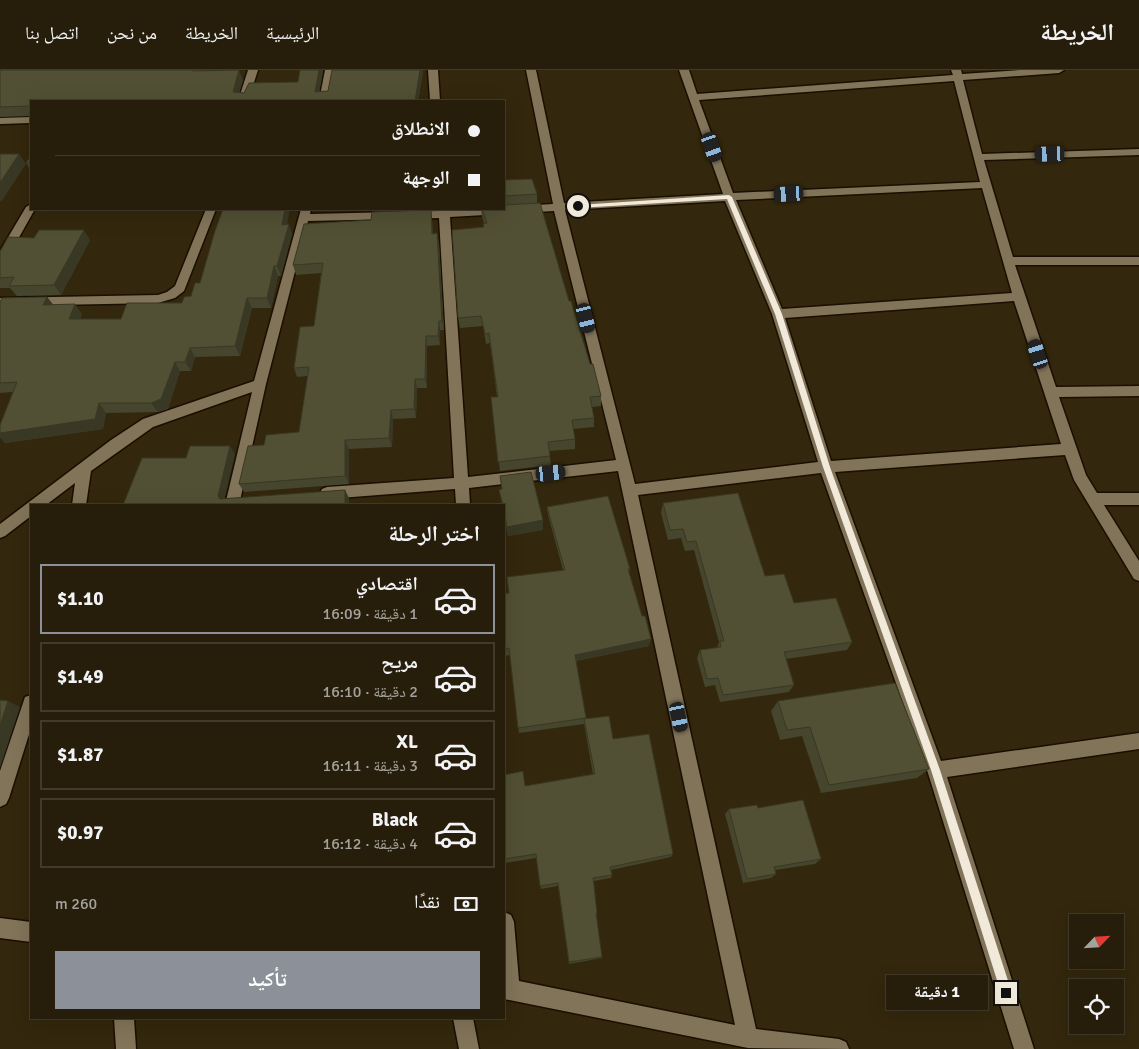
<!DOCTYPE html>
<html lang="ar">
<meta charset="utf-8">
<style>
body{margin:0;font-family:Signika,"Noto Naskh Arabic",sans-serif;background:#2e2613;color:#f1f3f6;direction:rtl;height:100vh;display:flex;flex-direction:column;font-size:19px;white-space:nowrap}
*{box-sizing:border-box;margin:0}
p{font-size:16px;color:#a4a29c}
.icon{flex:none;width:28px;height:28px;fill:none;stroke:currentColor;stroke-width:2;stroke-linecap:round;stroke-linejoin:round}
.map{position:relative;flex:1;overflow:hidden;direction:ltr}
.drawer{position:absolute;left:30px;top:434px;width:475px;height:515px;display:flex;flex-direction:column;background:#261d0a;border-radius:0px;box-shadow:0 5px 20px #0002,0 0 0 1px #423b2b;direction:rtl}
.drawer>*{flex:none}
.guide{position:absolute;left:30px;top:30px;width:475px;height:110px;border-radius:0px;box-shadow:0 5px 20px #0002,0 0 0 1px #423b2b;direction:rtl;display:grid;align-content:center;height:110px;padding:0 25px;background:#261d0a}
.needle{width:32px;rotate:65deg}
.tools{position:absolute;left:1069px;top:844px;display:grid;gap:10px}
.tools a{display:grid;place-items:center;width:55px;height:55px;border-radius:0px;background:#261d0a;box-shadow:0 5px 20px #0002,0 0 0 1px #423b2b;font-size:25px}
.end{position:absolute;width:22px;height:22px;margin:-11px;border:6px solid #f1e9da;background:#111;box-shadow:0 0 0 2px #111}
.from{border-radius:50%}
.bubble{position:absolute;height:35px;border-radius:0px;background:#261d0a;box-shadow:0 5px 20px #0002,0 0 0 1px #423b2b;font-size:16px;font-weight:700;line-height:35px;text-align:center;direction:rtl}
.car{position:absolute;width:15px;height:30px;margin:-15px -8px;border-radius:6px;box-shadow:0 0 4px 1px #0007;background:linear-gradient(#222 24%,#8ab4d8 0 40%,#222 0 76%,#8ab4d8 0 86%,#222 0)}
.guide b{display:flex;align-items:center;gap:18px;height:48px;font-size:19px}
.guide b+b{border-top:1px solid #423b2b}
.guide i{width:12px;height:12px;background:#f1f3f6}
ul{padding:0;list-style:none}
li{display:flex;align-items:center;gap:15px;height:70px;margin:0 10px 8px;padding:0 15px;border:2px solid #423b2b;border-radius:0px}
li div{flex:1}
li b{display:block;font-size:19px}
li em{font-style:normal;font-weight:700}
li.on{border-color:#8c9099}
li>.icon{width:45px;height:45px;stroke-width:1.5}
h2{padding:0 25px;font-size:22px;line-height:60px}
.pay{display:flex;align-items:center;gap:12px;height:55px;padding:0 25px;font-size:19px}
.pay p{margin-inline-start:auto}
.primary-button{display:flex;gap:10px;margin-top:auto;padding:10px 25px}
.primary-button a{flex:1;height:58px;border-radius:0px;background:#8c9099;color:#fff;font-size:20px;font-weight:700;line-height:58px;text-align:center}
header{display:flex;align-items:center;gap:30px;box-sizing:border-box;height:70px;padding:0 25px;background:#261d0a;border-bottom:1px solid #423b2b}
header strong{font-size:24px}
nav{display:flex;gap:28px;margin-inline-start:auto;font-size:18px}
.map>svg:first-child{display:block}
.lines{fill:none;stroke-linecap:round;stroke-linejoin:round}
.minor-casing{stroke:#1a0f00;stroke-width:3}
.minor{fill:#827459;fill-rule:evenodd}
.wall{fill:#46452d}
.shaded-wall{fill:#393824}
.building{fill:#515034;stroke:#393824}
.route{fill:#f1e9da}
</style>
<header>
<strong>الخريطة</strong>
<nav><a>الرئيسية</a><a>الخريطة</a><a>من نحن</a><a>اتصل بنا</a></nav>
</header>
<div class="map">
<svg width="1139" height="979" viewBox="0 0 1139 979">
<rect width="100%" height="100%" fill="#33270d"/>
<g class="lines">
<defs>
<g id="minor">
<polygon points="248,0 258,0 248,31 238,31"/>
<polygon points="325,0 335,0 329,31 319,31"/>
<polygon points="428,0 438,0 440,31 430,31"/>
<path d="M526 0H536L564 133 723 124 679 0H689L697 24 953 5 951 0H961L962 4 1021 0H1064L1059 3 963 10 982 84 1139 79V85L984 90 1013 187H1139V195H1015L1056 317 1139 316V326L1059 327 1086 405 1097 423H1139V435H1104L1139 491V511L1134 509 1074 410 1065 385 835 402 941 691 1139 663V679L947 707 1034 979H1014L927 700 821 403 638 425 756 959 839 969 846 972 849 979 748 978 504 929V842L511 845 514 852 519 911 735 955 618 401 469 418 470 435H456L455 419 327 429 322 427 320 423 322 419 327 417 454 408 439 148 308 151 266 314 239 435H225L252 322 153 357 91 401 86 435H72L75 413 46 435H31V446L5 466 0 468V454L111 370 143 349 254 311 301 139H311L310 144 439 141V139L450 140 504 139V137L553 134ZM954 11 980 112 733 123 699 30ZM982 118 1012 223 782 239 736 130ZM725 131 772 244 818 392 635 414 565 140ZM554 141 616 390 468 407 450 147ZM1014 231 1061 374 831 391 785 248Z"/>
<polygon points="31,47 31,53 0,54 0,48"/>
<polygon points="31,134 31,139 35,139 4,194 0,195 0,181 26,137"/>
<polygon points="206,139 216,139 184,221 175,228 158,233 0,236 0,228 158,225 167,222 175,216"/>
<polygon points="31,625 31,658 9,728 6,734 0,737 0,701 23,633 25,627"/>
<polygon points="0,848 31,852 31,872 0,868"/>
<polygon points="114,948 134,948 136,979 116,979"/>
<polygon points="453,948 473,948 479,979 459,979"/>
</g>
</defs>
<use href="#minor" class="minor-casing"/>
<use href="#minor" class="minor"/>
</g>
<g class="wall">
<polygon points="0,0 202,0 243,10 239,22 244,23 298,12 300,0 323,0 319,22 328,21 332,0 423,0 423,2 418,31 31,31 31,46 0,47"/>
<polygon points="31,86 31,101 26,93"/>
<polygon points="504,110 537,124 537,133 601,326 601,336 592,337 594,348 594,357 573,359 575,369 575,379 549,381 551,395 500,401 491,327 497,327 490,273 486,274 483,256 460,258 458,248 484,153 482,147 481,139 504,139"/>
<polygon points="375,139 432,139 375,141"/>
<polygon points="432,150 433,164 439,173 444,260 440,260 440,275 427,276 427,318 417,318 416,348 393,349 392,377 349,379 349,414 244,422 239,414 264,375 299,362 308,306 297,307 294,298 314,256 321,203 296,205 293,195"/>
<polygon points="287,154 292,164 281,206 278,206 271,238 252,238 240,286 195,287 191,301 180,301 168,339 158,342 106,343 103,359 5,373 0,367 0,355 13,322 0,323 0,232 47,227 53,235 82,244 80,249 121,249 182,233 191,226 200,213"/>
<polygon points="90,170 61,225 17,226 10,218 0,218 0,182"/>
<polygon points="502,419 543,450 543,460 508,466 504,445 504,435 502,435 499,420"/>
<polygon points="663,433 765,506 794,533 852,572 847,580 786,589 794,615 789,622 720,632 715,615 705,617 697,588 700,580 717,578 719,572 694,480 685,481 681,468 668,470 661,443"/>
<polygon points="547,437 630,499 629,503 649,576 576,591 586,649 613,669 673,784 671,787 611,800 612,805 611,808 594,811 597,843 597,845 596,845 602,887 602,888 569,894 558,816 541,819 536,788 504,793 504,705 525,716 593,704 584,654 519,663 510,585 504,586 504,524 509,523 563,500 548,445"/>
<polygon points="778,631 929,699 917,708 821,723 802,666 780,670 771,641"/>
<polygon points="758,738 821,789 815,794 775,800 776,804 771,808 743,813 725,744 729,739"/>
</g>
<g class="shaded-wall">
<polygon points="239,0 243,10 237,31 233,22"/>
<polygon points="319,0 323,0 318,31 315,22"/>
<polygon points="420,0 423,0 423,2 418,31 415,31"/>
<polygon points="19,84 26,94 1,132 0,130 0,113"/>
<polygon points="285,139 290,139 285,165 282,155"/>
<polygon points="431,140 432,150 434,173 432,164"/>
<polygon points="289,154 292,164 281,206 277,196"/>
<polygon points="84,160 90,170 61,225 54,215"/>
<polygon points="437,163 439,173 444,260 442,251"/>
<polygon points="274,196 278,206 271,238 267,228"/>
<polygon points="47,227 55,237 43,235"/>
<polygon points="247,228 252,238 240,286 235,276"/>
<polygon points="75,234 82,244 76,259 69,249"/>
<polygon points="439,251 440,260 440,275 438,266"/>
<polygon points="426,266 427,276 427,318 425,309"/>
<polygon points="190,278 195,287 191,301 185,292"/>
<polygon points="175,292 180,301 168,339 158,342 151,333"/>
<polygon points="415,309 417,318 416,348 414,339"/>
<polygon points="99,333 106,343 103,359 5,373 0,367 0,363"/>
<polygon points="391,340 393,349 392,377 389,368"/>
<polygon points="345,370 349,379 349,414 345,406"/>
<polygon points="230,376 235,384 223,435 218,426"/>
<polygon points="345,420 349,428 349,435 345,435"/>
<polygon points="543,450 543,460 508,466 507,457"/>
<polygon points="651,569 649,576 575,591 575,585"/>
<polygon points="8,631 20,637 0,698 0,656"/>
</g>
<g class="building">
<polygon points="0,0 193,0 193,1 239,0 233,22 244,23 249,13 298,12 300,0 319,0 315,22 328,21 332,0 420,0 415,31 31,31 31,36 0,37"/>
<polygon points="0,84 19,84 0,113"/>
<polygon points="31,86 31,93 26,93"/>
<polygon points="532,109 537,124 504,126 504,110"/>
<polygon points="540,133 569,231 571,231 590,294 593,294 601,326 590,327 594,348 572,350 575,369 548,372 550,386 498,392 491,327 498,327 489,263 485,264 481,246 458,248 452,160 484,157 483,154 487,153 482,139 504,139 504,135"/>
<polygon points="223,139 285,139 282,155 289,154 277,196 274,196 267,228 247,228 235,276 190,278 185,292 175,292 161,329 151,333 99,333 95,349 0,363 0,355 17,312 0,313 0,232 2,228 47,227 43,235 75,234 69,249 121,249 127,233 182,233 184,227 191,226 195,213 200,213 215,161"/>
<polygon points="431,140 432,164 437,163 442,251 439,251 438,266 426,266 425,309 415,309 414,339 391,340 389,368 345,370 345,406 239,414 248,376 264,375 266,365 299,362 309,297 294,298 300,257 314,256 323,193 293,195 304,154 371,150 372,142"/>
<polygon points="39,160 84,160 54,215 9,216 14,207 0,208 0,182 8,167 34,168"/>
<polygon points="190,376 230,376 218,426 220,429 345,420 345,435 123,435 142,388 186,388"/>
<polygon points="531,402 543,450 507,457 504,441 504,435 503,435 499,420 502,419 500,406"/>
<polygon points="738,423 765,506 784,504 794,533 836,528 852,572 784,582 794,615 723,625 718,608 707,609 700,580 721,577 720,571 724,571 696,471 687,472 683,459 670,460 663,433"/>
<polygon points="608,426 630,499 628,499 642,546 645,546 651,569 575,585 586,648 518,658 509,578 504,579 504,524 509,523 507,507 565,500 547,437"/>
<polygon points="895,613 929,699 829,715 810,657 787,660 778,631"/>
<polygon points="0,630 8,631 0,656"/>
<polygon points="609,646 613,669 649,664 673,784 610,797 612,805 593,808 597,843 596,843 602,887 569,892 558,813 540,816 536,784 504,789 504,705 523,701 525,716 595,704 584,649"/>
<polygon points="803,730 821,789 774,797 776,804 747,809 729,739 757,735 758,738"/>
</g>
<polygon class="route" points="729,125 732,127 782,244 830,397 940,700 1012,923 1010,927 1006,929 1002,927 1001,923 931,700 823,397 775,244 727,129 578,138 575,136 578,135"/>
</svg>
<div class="tools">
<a><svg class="needle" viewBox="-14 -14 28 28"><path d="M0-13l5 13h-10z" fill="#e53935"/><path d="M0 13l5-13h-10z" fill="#a4a29c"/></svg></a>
<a><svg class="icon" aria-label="locate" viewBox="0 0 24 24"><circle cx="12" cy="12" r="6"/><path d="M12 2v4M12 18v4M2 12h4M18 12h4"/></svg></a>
</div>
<i class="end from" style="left:578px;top:136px"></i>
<i class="end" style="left:1006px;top:923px"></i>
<div class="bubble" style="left:886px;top:905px;width:102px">1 دقيقة</div>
<i class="car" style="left:712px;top:77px;rotate:161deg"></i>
<i class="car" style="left:1050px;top:84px;rotate:268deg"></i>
<i class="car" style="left:789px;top:124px;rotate:267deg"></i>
<i class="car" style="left:586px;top:248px;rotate:166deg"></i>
<i class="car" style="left:1038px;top:284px;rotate:342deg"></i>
<i class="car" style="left:551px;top:403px;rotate:84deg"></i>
<i class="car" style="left:679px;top:647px;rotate:168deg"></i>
<div class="guide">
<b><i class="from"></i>الانطلاق</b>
<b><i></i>الوجهة</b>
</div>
<section class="drawer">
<h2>اختر الرحلة</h2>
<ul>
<li class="on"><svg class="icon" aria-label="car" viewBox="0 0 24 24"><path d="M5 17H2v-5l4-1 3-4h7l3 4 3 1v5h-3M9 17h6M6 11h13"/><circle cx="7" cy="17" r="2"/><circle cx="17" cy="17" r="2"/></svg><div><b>اقتصادي</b><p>1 دقيقة · 16:09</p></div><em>$1.10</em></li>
<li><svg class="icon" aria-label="car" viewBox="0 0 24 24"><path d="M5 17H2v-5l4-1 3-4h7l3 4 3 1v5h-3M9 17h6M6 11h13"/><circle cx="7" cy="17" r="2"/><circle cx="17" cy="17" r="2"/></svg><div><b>مريح</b><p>2 دقيقة · 16:10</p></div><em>$1.49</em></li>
<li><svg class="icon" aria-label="car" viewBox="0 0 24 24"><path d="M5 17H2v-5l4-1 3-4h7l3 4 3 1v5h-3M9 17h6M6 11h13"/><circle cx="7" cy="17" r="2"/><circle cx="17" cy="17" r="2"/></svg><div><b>XL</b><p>3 دقيقة · 16:11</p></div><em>$1.87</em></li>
<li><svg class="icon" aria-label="car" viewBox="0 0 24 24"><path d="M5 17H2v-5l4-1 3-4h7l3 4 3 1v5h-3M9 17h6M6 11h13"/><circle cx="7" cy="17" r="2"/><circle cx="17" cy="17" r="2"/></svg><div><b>Black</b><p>4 دقيقة · 16:12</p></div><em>$0.97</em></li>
</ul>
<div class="pay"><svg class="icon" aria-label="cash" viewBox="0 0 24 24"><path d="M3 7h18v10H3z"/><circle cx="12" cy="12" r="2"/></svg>نقدًا<p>260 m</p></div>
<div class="primary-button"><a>تأكيد</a></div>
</section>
</div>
